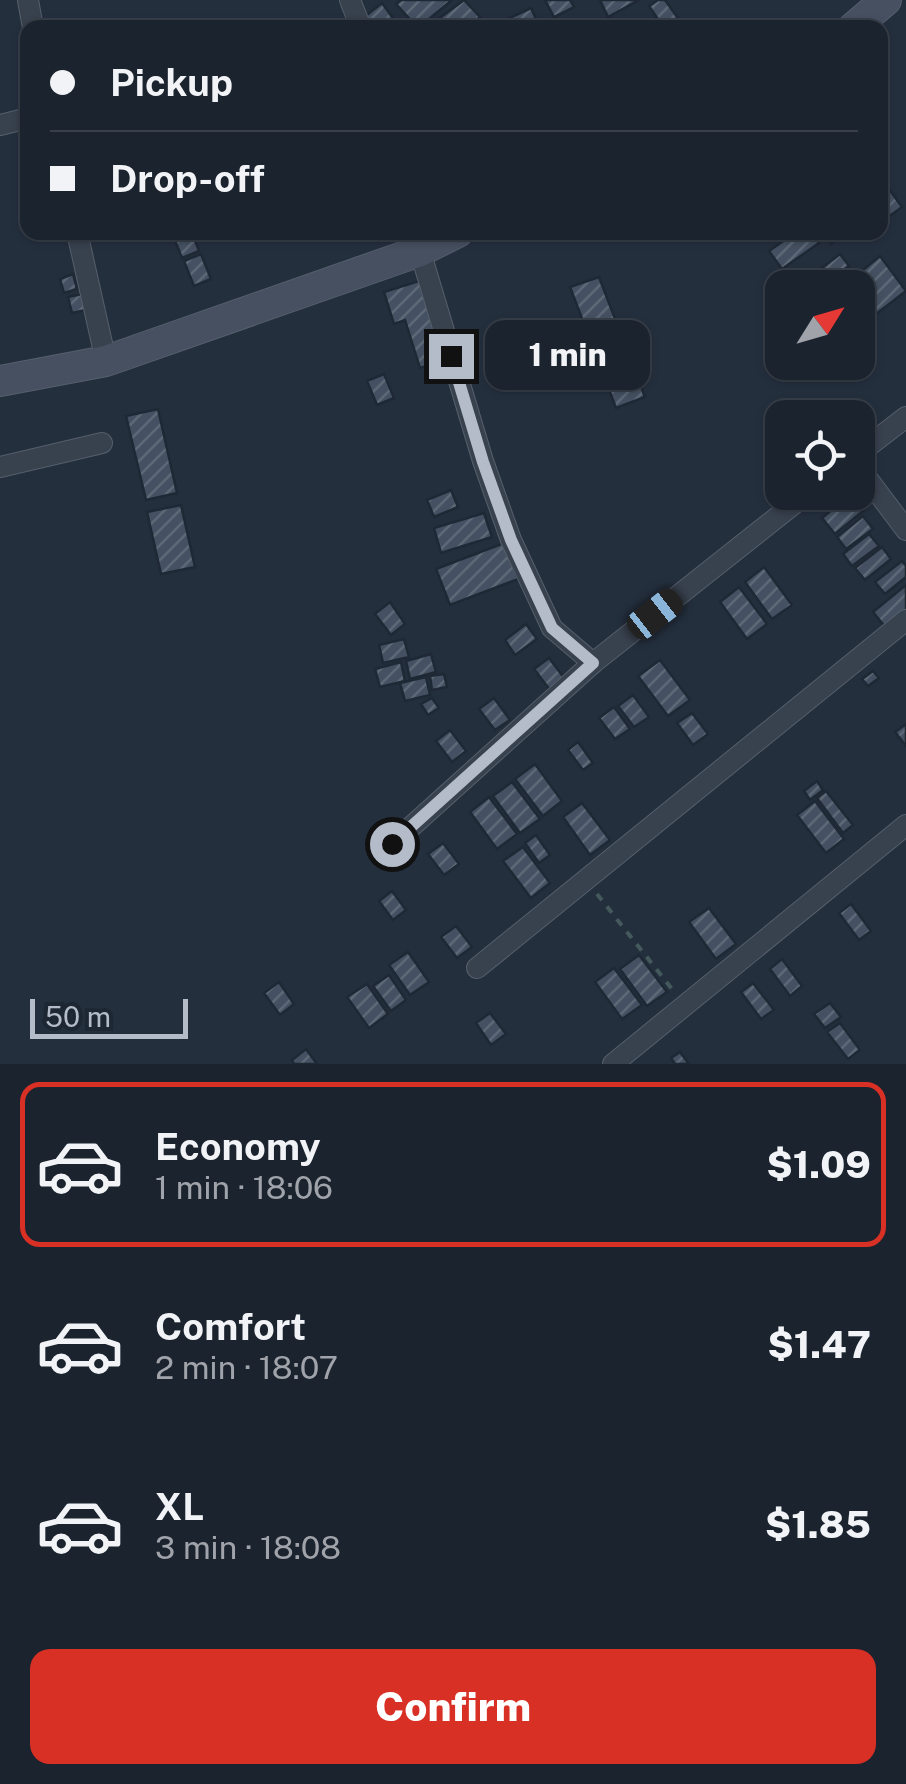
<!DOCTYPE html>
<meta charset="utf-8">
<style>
body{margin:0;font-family:"Public Sans",sans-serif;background:#282f3a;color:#f1f3f6;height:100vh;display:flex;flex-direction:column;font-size:38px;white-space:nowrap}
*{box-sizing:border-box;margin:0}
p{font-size:32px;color:#a0a4aa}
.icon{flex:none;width:55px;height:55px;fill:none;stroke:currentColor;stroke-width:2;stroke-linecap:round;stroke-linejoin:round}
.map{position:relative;height:1064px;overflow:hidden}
.side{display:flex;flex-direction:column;background:#1b232e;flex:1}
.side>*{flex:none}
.banner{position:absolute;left:20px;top:20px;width:868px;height:220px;border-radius:20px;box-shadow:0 2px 8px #0004,0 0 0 2px #39404a;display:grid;align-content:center;height:220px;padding:0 30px;background:#1b232e}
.needle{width:65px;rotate:53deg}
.buttons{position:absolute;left:765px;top:270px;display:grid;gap:20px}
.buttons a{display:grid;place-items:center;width:110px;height:110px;border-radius:20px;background:#1b232e;box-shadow:0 2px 8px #0004,0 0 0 2px #39404a;font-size:50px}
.scale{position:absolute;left:30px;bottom:25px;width:158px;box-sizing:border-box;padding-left:10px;border:5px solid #b4bcc9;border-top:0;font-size:28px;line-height:35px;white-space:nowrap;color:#b4bcc9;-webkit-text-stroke:8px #1d2633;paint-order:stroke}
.end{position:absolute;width:45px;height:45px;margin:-22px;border:12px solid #b4bcc9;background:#111;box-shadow:0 0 0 5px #111}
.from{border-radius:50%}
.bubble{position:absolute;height:70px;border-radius:20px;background:#1b232e;box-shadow:0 2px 8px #0004,0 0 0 2px #39404a;font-size:32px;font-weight:800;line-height:70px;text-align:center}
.car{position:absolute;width:30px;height:60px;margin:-30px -15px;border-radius:12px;box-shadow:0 0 8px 2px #0007;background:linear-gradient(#222 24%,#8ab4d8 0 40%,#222 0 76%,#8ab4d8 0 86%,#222 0)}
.banner b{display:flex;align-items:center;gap:35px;height:95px;font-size:38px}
.banner b+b{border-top:2px solid #39404a}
.banner i{width:25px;height:25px;background:#f1f3f6}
ul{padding:18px 0 0;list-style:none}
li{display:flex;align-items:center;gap:30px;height:165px;margin:0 20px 15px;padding:0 10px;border:5px solid transparent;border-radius:20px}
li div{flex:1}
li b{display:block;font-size:38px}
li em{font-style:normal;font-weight:800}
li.active{border-color:#d93025}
li>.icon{width:90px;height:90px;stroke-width:1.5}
.primary-button{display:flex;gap:20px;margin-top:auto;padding:20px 30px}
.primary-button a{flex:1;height:115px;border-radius:20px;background:#d93025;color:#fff;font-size:40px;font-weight:800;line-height:115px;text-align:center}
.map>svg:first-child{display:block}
.building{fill:url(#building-hatch);stroke:#1f2835;stroke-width:2.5}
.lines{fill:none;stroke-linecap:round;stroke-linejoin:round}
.minor-casing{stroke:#565f6c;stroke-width:22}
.secondary-casing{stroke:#565f6c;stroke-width:32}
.path{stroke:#44595c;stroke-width:4;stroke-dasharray:8 8;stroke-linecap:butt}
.minor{stroke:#38414e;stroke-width:20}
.secondary{stroke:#465061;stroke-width:30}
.route{stroke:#b4bcc9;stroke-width:12}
</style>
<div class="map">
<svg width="906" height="1064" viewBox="0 0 906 1064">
<defs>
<pattern id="building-hatch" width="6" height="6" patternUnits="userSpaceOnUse" patternTransform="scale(2.5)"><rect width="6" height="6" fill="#455162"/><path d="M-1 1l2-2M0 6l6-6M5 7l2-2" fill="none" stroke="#5d6877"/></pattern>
</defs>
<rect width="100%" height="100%" fill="#242f3e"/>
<g class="building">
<polygon points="401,0 452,0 418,28 396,4"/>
<polygon points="464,0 480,17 466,28 436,28 433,23"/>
<polygon points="545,0 570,0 574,7 554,17"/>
<polygon points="600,0 639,0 608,17"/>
<polygon points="658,0 665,0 680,21 671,28 664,28 649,6"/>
<polygon points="382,3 395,21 387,28 370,28 363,18"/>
<polygon points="531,8 540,28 489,28"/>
<polygon points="881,178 902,207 880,223 880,179"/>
<polygon points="192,232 199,251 182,258 172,233"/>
<polygon points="796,232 812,232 819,243 782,269 769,251"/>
<polygon points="822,232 842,232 843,234 831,244"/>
<polygon points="201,254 211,279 194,286 184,261"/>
<polygon points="840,254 849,266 822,286 813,275"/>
<polygon points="880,256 906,291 858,328 858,288 841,288"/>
<polygon points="73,274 77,289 64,293 60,279"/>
<polygon points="599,277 645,397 616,408 570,287"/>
<polygon points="422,280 447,360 420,368 405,320 394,324 384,292"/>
<polygon points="82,294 86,310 72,313 68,297"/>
<polygon points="384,374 394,398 377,405 367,381"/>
<polygon points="158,409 177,493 146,500 126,416"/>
<polygon points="451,490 458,507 434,517 427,500"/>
<polygon points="854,492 857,492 869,506 835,534 822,518"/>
<polygon points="181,505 195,567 161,574 147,512"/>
<polygon points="484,513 492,537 441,553 434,528"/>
<polygon points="863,516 873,529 846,549 837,537"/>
<polygon points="869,534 879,546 852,566 843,554"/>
<polygon points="504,543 518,579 450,605 436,569"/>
<polygon points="882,547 891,559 865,580 855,568"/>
<polygon points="902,561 906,566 906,577 885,594 875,582"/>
<polygon points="764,567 792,605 772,619 745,582"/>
<polygon points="906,585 906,611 886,628 873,612"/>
<polygon points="739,587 767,624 747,639 720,602"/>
<polygon points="390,602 405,624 391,635 375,614"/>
<polygon points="526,624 537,639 515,655 505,640"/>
<polygon points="404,639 409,657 383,663 379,645"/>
<polygon points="431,654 436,672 410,679 406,661"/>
<polygon points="549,658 565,679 550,690 534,669"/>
<polygon points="660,660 690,700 668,716 638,676"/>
<polygon points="401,662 405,681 380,687 375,669"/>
<polygon points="873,671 879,678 868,686 862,679"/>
<polygon points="444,674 447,687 432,690 430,676"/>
<polygon points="426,677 430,695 405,701 400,683"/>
<polygon points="633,695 649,717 634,727 618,706"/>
<polygon points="432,698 439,708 428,715 421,704"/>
<polygon points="494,698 510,720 495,730 479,709"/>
<polygon points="614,707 630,729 615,739 599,718"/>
<polygon points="692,713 708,734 693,745 677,723"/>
<polygon points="906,724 906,746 895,732"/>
<polygon points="450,730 466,751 452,762 436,741"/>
<polygon points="578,742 593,763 583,770 568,750"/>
<polygon points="535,764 562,801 543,816 515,779"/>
<polygon points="817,781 823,790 810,800 804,791"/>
<polygon points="512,782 540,819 520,833 493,796"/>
<polygon points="826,791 853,825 843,833 817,798"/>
<polygon points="489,797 517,834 497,849 470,812"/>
<polygon points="815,801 844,839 826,853 797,815"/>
<polygon points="582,803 610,840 590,855 563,817"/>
<polygon points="536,835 550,855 539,863 525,843"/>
<polygon points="443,843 459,864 444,875 428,854"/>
<polygon points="523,847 550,883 531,898 503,861"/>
<polygon points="392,891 406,910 393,920 379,901"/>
<polygon points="851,904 871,931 859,940 839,913"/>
<polygon points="709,908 736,944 716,959 689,922"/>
<polygon points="456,926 472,947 457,958 441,937"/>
<polygon points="408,952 429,982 410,995 389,965"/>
<polygon points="639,955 667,992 647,1006 620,969"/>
<polygon points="782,959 802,986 790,996 770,969"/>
<polygon points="614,968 642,1005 622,1019 595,982"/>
<polygon points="389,975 406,1000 391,1011 373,986"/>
<polygon points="279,982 294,1004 280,1015 264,993"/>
<polygon points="753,983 774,1010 761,1019 741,992"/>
<polygon points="367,984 388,1014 369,1028 347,997"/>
<polygon points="830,1003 841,1017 825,1028 814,1014"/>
<polygon points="490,1013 506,1034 491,1045 476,1023"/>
<polygon points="840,1023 860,1050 848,1059 827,1032"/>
<polygon points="306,1049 317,1064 294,1064 292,1060"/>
<polygon points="680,1052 689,1064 675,1064 671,1058"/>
</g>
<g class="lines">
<defs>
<g id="minor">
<polyline points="28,0 33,28"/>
<polyline points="350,0 361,28"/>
<polyline points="0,125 28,118"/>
<polyline points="77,232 106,361"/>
<polyline points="420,251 483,461 511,540 552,628 593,663"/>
<polyline points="858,454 906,417"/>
<polyline points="858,466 906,530"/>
<polyline points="0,467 102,443"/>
<polyline points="392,844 593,663 809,492"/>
<polyline points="477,968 906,620"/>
<polyline points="613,1064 906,825"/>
</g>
<g id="secondary">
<polyline points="853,28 886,0"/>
<polyline points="0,381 106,361 420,251 458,232"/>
</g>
</defs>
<use href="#minor" class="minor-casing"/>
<use href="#secondary" class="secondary-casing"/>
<polyline class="path" points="597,894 672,989"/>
<use href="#minor" class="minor"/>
<use href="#secondary" class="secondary"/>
</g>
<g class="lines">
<polyline class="route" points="392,844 593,663 552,628 511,540 483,462 451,356"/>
</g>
</svg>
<div class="buttons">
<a><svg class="needle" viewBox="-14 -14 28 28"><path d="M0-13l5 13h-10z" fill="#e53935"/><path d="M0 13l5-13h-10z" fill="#a0a4aa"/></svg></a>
<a><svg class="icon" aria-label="locate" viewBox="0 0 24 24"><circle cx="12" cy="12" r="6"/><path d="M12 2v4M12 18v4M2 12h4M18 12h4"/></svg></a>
</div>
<div class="scale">50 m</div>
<i class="end from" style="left:392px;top:844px"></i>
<i class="end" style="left:451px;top:356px"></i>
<div class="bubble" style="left:485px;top:320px;width:165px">1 min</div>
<i class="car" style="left:655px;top:614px;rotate:52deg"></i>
<div class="banner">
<b><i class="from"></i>Pickup</b>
<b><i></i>Drop-off</b>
</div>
</div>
<section class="side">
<ul>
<li class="active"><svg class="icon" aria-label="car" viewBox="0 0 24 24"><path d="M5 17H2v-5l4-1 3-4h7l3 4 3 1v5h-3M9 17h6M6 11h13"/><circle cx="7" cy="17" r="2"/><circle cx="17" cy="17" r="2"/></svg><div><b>Economy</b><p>1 min · 18:06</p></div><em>$1.09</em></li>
<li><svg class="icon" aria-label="car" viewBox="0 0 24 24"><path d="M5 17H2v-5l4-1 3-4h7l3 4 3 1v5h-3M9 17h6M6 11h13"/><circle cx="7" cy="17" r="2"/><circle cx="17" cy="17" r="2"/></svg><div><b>Comfort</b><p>2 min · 18:07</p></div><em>$1.47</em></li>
<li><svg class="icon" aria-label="car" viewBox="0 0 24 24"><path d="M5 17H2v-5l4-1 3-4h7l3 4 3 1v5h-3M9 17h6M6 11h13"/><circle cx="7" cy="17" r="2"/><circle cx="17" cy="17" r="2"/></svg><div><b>XL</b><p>3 min · 18:08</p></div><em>$1.85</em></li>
</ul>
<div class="primary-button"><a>Confirm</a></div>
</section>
